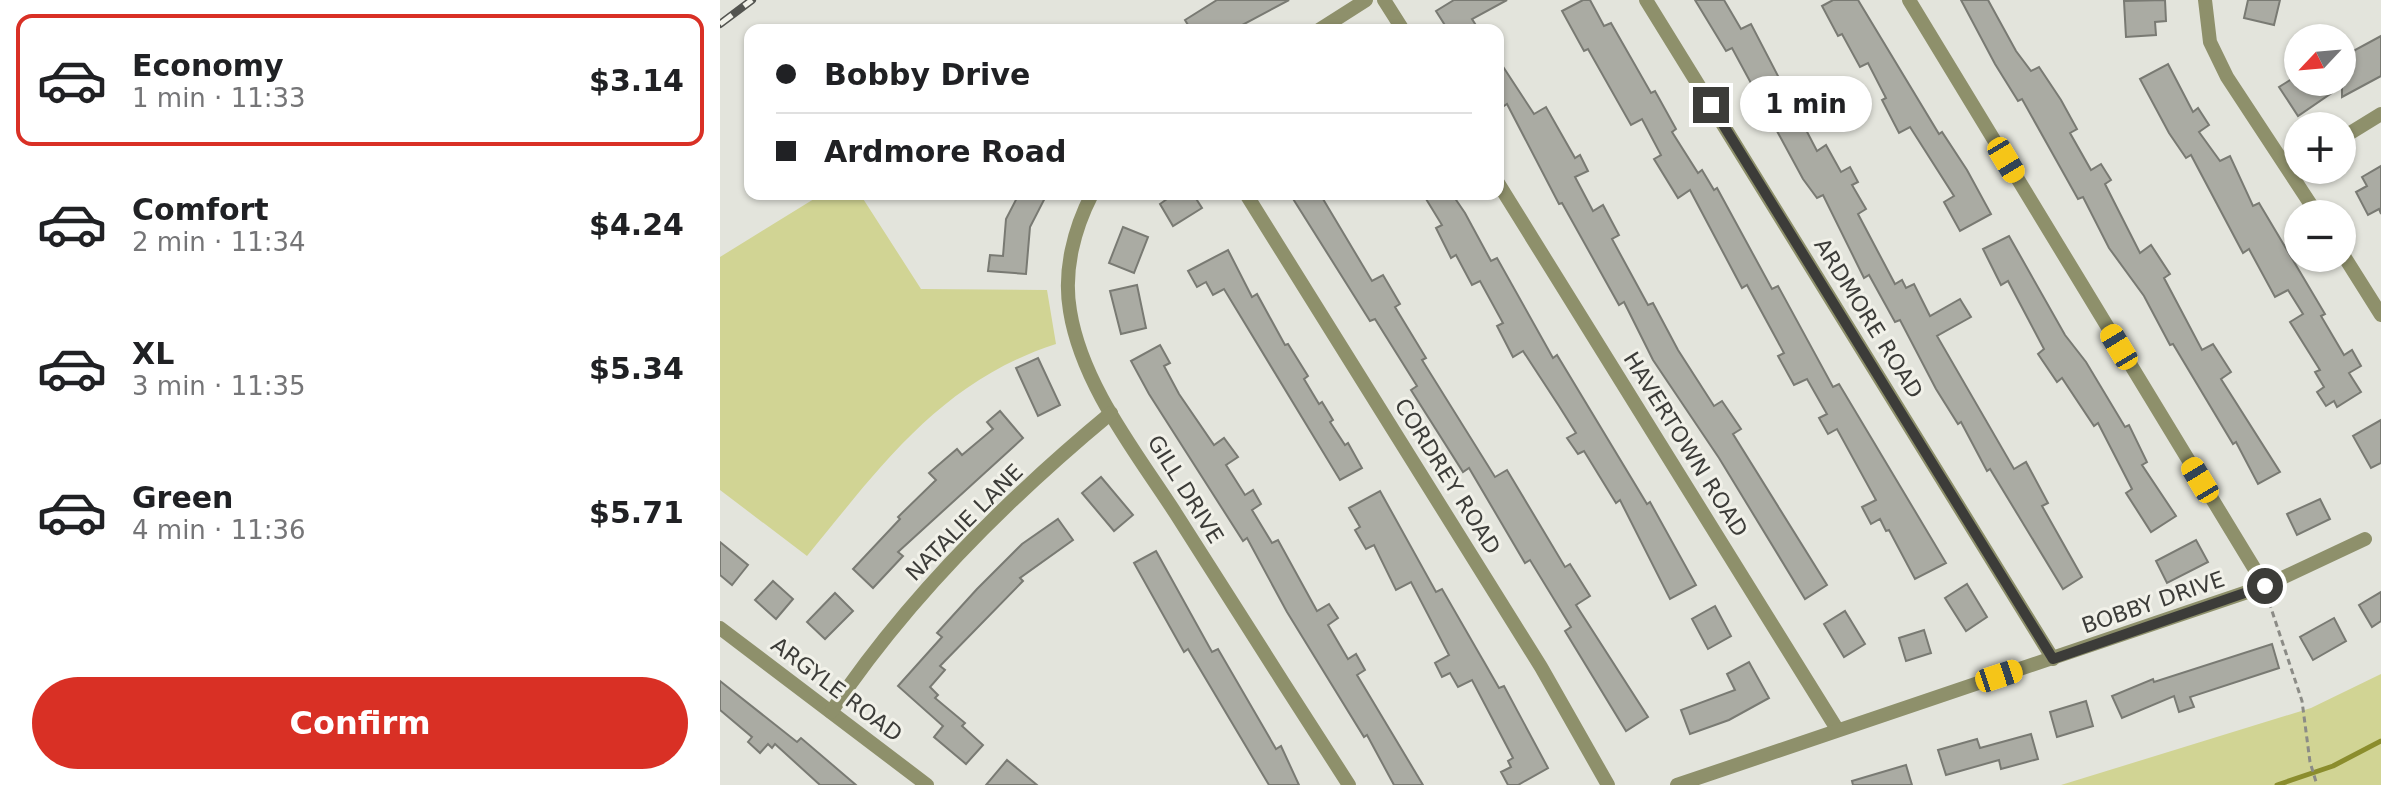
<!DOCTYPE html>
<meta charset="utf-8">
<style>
body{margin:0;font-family:"DejaVu Sans",sans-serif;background:#f2f2f2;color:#202124;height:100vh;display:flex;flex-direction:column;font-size:30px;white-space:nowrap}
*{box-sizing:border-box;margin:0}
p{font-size:26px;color:#757577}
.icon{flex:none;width:44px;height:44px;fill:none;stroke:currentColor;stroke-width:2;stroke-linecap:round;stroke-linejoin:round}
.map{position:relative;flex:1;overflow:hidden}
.drawer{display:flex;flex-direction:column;background:#fff;width:720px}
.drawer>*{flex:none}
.top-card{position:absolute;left:24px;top:24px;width:760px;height:176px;border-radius:16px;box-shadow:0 2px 6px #0004;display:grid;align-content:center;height:176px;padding:0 32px;background:#fff}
.needle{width:52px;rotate:244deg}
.tools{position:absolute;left:1564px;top:24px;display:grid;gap:16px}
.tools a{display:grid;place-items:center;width:72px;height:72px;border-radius:50%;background:#fff;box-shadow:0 2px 6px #0004;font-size:40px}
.end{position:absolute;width:36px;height:36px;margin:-18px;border:10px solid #3c3c39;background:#fff;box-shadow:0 0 0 4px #fff}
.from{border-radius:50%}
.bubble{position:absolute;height:56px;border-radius:28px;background:#fff;box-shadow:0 2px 6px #0004;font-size:26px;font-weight:700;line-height:56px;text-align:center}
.car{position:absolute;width:24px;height:48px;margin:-24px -12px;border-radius:10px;box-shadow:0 0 6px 2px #0007;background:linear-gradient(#f5c518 24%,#345 0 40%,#f5c518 0 76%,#345 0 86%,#f5c518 0)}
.top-card b{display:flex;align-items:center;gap:28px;height:76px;font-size:30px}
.top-card b+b{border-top:2px solid #e0e0e0}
.top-card i{width:20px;height:20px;background:#202124}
ul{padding:14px 0 0;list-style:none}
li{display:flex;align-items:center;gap:24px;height:132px;margin:0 16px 12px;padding:0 16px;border:4px solid transparent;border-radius:16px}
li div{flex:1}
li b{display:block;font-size:30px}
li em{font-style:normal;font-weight:700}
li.current{border-color:#d93025}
li>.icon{width:72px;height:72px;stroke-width:1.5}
.cta{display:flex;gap:16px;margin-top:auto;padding:16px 32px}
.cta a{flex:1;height:92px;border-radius:48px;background:#d93025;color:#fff;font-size:32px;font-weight:700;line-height:92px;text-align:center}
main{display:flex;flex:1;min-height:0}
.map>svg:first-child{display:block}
.green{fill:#d1d494}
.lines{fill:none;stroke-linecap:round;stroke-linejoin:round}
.stream{stroke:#8b8d2d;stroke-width:5}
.building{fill:#aaaba3;stroke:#797a73;stroke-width:2}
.path{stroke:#8b8b86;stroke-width:3;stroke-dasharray:6 4;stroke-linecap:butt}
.street{stroke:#8e906b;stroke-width:14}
.rail-casing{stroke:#535450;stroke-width:8}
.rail{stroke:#f1f1e9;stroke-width:5;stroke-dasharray:15;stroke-linecap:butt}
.route{stroke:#3c3c39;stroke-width:10}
.labels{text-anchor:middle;stroke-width:6;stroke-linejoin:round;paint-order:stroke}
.street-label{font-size:22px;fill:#3c3c39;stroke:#f1f1e9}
</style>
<main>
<section class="drawer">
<ul>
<li class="current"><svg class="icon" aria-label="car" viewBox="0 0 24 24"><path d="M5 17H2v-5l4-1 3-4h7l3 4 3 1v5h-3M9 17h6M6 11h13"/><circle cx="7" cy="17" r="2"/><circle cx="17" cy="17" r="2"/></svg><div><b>Economy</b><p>1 min · 11:33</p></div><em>$3.14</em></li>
<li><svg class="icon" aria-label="car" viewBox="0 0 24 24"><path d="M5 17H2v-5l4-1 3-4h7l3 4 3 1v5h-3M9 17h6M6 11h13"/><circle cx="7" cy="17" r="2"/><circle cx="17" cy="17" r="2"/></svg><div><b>Comfort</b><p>2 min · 11:34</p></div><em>$4.24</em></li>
<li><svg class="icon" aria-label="car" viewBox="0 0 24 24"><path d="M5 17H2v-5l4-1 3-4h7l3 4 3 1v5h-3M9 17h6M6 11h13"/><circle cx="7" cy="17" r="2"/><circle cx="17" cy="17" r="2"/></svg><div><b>XL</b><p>3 min · 11:35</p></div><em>$5.34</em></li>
<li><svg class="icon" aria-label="car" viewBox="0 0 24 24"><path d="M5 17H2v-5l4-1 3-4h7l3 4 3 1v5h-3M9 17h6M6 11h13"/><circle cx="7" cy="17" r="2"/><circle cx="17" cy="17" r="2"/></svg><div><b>Green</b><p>4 min · 11:36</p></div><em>$5.71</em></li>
</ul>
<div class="cta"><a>Confirm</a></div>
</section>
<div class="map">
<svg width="1661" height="785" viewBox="0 0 1661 785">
<rect width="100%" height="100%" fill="#e3e4dc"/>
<g class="green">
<path d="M102 194H140L201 289 327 290 336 344C221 381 161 466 87 556L0 490V257Z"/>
<polygon points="1661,674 1661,785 1341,785 1591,708"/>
</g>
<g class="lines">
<polyline class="stream" points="1557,785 1613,766 1661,741"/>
</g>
<g class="building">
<polygon points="497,0 569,0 513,30 471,30 465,20"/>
<polygon points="734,0 787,0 752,19 759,30 728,30 716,11"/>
<polygon points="863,0 870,0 884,26 891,23 931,93 935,91 956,129 952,132 978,173 982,170 994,190 997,188 1052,289 1058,286 1113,387 1119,384 1226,563 1195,579 1169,530 1166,531 1160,519 1151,524 1142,507 1156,500 1117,429 1108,434 1099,418 1107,414 1087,379 1074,385 1058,356 1064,353 1027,285 1022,288 970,190 958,198 934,159 941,155 922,119 911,125 868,49 864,51 842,11"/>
<polygon points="975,0 1004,0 1021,29 1031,24 1097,151 1106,145 1121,172 1130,167 1138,182 1132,185 1146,209 1138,214 1175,284 1182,280 1186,288 1194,284 1210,316 1240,299 1251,317 1217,336 1294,469 1306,462 1328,503 1322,506 1362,577 1343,589 1270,469 1267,471 1241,422 1238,424 1216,389 1180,320 1175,322 1149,275 1144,278 1103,195 1097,198 1083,179 1012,48 1006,51"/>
<polygon points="1113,0 1138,0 1219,134 1222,132 1247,170 1271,214 1240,231 1224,202 1234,196 1190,127 1179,133 1162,100 1166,98 1148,63 1140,67 1122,34 1118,36 1102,6"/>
<polygon points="1241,0 1268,0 1296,51 1311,71 1319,67 1341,100 1357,129 1350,133 1371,170 1381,164 1391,180 1385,184 1420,253 1431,245 1450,274 1444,278 1482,350 1493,344 1511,372 1501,379 1560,472 1538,484 1516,442 1513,444 1453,344 1450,345 1424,296 1389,248 1363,197 1358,199 1302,99 1298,101 1275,64"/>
<polygon points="1445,0 1446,21 1435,22 1436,35 1406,37 1404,1"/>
<polygon points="1528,0 1560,0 1554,25 1524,18"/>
<polygon points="1661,36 1661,76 1622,97 1622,86 1578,116 1559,87 1578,75 1578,82 1622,82 1622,57"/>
<polygon points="778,59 814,114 826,107 855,158 860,155 868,171 855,177 873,211 883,205 899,235 892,239 928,305 933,303 958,350 994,406 1002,401 1021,429 1013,434 1107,585 1085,599 999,458 933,360 904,302 899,305 842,203 839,204 787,104 778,110"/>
<polygon points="1448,64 1473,112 1478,108 1489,125 1479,132 1500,161 1510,156 1533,206 1539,203 1605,314 1601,316 1624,355 1632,350 1641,366 1629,373 1641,392 1617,407 1614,401 1606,406 1597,392 1604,387 1595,372 1600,370 1570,322 1583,314 1568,290 1555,297 1529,249 1523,253 1471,155 1466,158 1449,133 1420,79"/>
<polygon points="1661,166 1661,214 1659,209 1648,215 1636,192 1647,186 1642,177"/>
<polygon points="299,194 327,194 310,227 306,274 268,271 270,255 283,256 286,219"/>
<polygon points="444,194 473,194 482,208 453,226 440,204 447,199"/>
<polygon points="570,194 600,194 652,281 663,275 680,304 675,307 706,358 702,360 775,477 787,470 845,567 850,564 870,596 856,605 928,717 906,731 845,631 851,627 810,560 805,563 749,468 743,472 691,390 697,386 655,319 650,321"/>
<polygon points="703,194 732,194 745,213 771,261 777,258 833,358 837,355 927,504 930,502 976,585 950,599 900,500 896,503 864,451 858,454 847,438 856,433 839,406 803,351 793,357 777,326 783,323 760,281 752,285 736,255 731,258 716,228 722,225"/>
<polygon points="403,227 428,237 414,273 389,263"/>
<polygon points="1289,236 1345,335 1366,362 1405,427 1409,425 1427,462 1422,465 1456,516 1431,532 1406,493 1412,489 1378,423 1374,426 1342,378 1337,382 1318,354 1324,349 1288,281 1281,285 1263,249"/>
<polygon points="508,250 532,297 537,294 565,345 568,344 588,376 584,379 599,404 602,402 613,420 610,422 625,445 628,443 642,468 620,480 504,289 493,295 486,282 477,287 468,271"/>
<polygon points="417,285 426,328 401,334 390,291"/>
<polygon points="440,345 450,363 444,366 459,394 494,445 504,438 518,457 506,465 525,495 533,490 541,504 532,510 552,543 558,540 597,611 609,604 618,618 608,625 628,659 636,654 645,670 637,675 703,785 674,785 647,735 644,737 567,612 527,538 523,541 429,394 411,361"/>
<polygon points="318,358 340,405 318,416 296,368"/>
<polygon points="280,411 303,438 178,552 183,556 153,588 133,569 180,519 178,517 216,480 209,473 237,449 242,455 273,429 267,422"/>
<polygon points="1661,420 1661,463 1651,468 1633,436"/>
<polygon points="381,477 413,515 394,531 362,493"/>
<polygon points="660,491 716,592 722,589 779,688 784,686 828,768 798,785 788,785 781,772 791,767 788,761 793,758 752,680 738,687 730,673 722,677 715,663 729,655 691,582 676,590 654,545 646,549 635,530 640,527 629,508"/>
<polygon points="1600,499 1610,519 1577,535 1567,514"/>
<polygon points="338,519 353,540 300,578 303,581 220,666 225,670 210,687 218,695 215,698 245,723 242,726 263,745 246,764 214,737 223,726 178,686 222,637 217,633 257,589 302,544"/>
<polygon points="1476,540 1488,562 1447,583 1436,561"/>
<polygon points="0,542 28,565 12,585 0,575"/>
<polygon points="436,551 492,652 498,649 556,749 561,746 579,785 549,785 468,649 464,652 414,563"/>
<polygon points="53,581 73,599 56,619 35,600"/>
<polygon points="1247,584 1267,617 1246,631 1225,598"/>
<polygon points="1661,592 1661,621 1652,627 1639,605"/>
<polygon points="115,593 133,611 105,639 87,622"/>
<polygon points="995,606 1011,636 988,649 972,619"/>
<polygon points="1125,611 1145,644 1124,657 1104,624"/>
<polygon points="1614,618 1626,641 1593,660 1580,637"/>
<polygon points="1204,630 1211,653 1186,661 1179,638"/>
<polygon points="1552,644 1559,668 1470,697 1474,707 1459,712 1454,696 1402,718 1392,696 1433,679 1434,682"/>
<polygon points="1029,662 1049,698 1009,720 970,734 961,710 1015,690 1007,674"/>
<polygon points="0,681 77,742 81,738 136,785 100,785 55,744 52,748 48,744 40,753 28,742 32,737 0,710"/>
<polygon points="1366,701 1373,726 1337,737 1330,712"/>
<polygon points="1311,734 1318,759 1281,769 1279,760 1226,775 1218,750 1257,739 1260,748"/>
<polygon points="287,760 317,785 266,785"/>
<polygon points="1186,765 1192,785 1133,785 1132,781"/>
</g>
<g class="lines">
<polyline class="path" points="1549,602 1582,701 1590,762 1597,785"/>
<g class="street">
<polyline points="664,0 683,30"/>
<polyline points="926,0 1333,659"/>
<polyline points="1189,0 1545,586"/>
<polyline points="1485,0 1490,42 1507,77 1597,214"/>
<polyline points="599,30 646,0"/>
<polyline points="1622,138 1661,114"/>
<polyline points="778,183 1117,729"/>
<path d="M372 194C354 229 343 271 350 311 362 385 416 452 456 514 513 604 571 695 629 785"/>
<polyline points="526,194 821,667 888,785"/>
<polyline points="1622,253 1661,315"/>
<polyline points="0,628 207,785"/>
<path d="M111 712C187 598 286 500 391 413"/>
<polyline points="957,785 1545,586 1645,539"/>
</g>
<defs>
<polyline id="rail" points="0,24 32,0"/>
</defs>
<use href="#rail" class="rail-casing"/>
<use href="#rail" class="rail"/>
</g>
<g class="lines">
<polyline class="route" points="991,105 1333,659 1545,586"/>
</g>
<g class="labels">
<g class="street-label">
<text transform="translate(1149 318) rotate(58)" y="8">ARDMORE ROAD</text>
<text transform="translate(966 444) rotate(58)" y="8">HAVERTOWN ROAD</text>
<text transform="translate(728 476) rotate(58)" y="8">CORDREY ROAD</text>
<text transform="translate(466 489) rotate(58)" y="8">GILL DRIVE</text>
<text transform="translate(244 522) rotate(-45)" y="8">NATALIE LANE</text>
<text transform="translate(1433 602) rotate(-19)" y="8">BOBBY DRIVE</text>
<text transform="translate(117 689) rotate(37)" y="8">ARGYLE ROAD</text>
</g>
</g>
</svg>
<div class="tools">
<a><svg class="needle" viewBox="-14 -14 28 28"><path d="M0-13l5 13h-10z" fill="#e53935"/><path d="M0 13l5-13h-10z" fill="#757577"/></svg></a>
<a>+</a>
<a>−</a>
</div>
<i class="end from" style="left:1545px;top:586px"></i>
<i class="end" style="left:991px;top:105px"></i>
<div class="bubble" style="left:1020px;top:76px;width:132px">1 min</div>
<i class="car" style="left:1286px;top:160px;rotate:149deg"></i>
<i class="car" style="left:1399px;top:347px;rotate:329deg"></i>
<i class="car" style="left:1480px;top:480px;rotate:329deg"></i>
<i class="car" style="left:1279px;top:676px;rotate:72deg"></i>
<div class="top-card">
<b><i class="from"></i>Bobby Drive</b>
<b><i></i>Ardmore Road</b>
</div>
</div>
</main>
